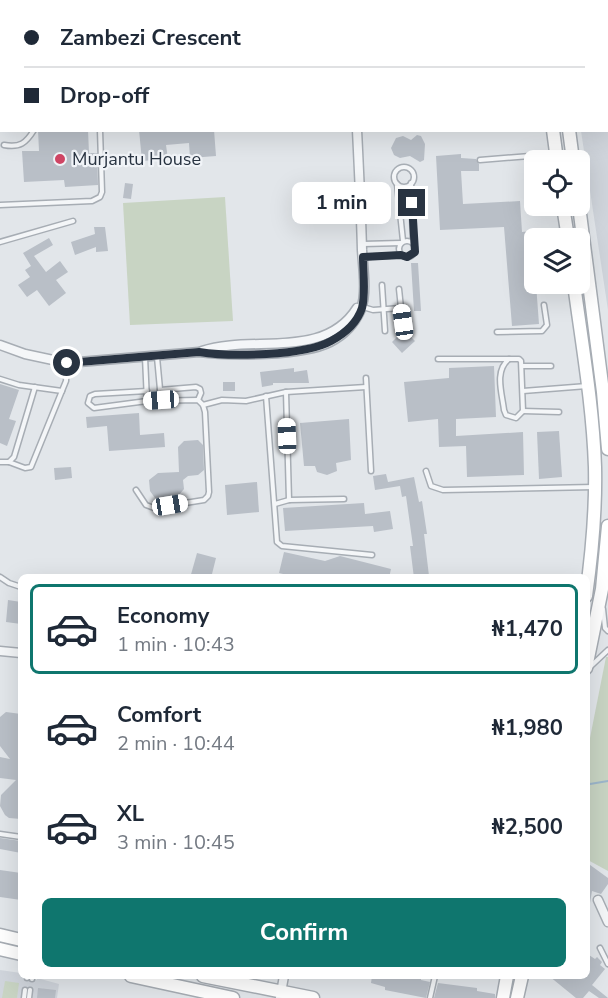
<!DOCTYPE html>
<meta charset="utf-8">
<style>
body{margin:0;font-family:"Nunito Sans",sans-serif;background:#f6f6f7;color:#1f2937;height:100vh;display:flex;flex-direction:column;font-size:22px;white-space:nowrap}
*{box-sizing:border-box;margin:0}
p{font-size:20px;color:#747a83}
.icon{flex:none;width:33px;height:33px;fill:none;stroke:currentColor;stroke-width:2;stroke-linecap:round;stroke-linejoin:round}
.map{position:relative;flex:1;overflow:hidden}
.drawer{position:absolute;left:18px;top:574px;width:572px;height:405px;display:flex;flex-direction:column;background:#fff;border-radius:9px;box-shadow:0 6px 24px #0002}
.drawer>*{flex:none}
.guide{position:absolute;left:0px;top:0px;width:609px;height:132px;box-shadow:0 6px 24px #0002;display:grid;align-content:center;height:132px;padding:0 24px;background:#fff}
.controls{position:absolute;left:524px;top:150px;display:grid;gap:12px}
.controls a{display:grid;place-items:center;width:66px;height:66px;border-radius:9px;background:#fff;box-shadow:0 6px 24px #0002;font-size:30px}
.end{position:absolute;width:27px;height:27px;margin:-14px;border:8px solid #293442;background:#fff;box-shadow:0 0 0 3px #fff}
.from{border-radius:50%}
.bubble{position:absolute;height:42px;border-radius:9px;background:#fff;box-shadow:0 6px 24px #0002;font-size:20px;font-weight:700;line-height:42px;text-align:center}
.car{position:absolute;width:18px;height:36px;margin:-18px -9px;border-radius:8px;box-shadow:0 0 4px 2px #0007;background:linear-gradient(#fff 24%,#345 0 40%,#fff 0 76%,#345 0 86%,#fff 0)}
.guide b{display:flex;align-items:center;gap:21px;height:57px;font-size:22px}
.guide b+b{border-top:2px solid #e0e1e3}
.guide i{width:15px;height:15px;background:#1f2937}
ul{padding:10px 0 0;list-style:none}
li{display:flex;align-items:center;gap:18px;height:90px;margin:0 12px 9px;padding:0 12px;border:3px solid transparent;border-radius:9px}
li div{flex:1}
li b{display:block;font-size:22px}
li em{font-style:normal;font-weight:700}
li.on{border-color:#0f766e}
li>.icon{width:54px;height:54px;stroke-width:1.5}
.button{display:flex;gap:12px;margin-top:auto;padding:12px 24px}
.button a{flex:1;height:69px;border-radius:9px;background:#0f766e;color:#fff;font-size:24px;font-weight:700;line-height:69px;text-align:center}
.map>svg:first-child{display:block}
.built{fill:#d0d5dc}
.green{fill:#c8d4c3}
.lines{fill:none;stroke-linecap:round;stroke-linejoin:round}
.stream{stroke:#9cb6cb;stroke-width:2}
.building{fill:#b9bfc7}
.service-casing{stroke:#a7adb4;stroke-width:7}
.minor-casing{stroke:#a7adb4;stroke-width:11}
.secondary-casing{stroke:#a7adb4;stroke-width:15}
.service{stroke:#f4f6f8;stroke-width:4}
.minor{stroke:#f4f6f8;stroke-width:8}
.secondary{stroke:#fff;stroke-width:12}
.route{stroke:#293442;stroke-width:8}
.poi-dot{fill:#d04665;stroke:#f1f4f8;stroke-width:2}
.labels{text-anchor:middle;stroke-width:4.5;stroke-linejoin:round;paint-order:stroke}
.poi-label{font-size:18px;fill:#293442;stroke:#f1f4f8;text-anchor:start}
</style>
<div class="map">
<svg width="608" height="998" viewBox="0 0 608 998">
<rect width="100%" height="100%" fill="#e2e6ea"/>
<g class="built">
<polygon points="608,103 608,310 581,131 608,130"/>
<polygon points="0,970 21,973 22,978 37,980 37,978 59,984 57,998 0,998"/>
</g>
<g class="green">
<polygon points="225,197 233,321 130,325 123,203"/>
<polygon points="606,657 608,657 608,871 586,859 587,753"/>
<polygon points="5,981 19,983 17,998 2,998"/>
</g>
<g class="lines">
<polyline class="stream" points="586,780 590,784 608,781"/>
</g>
<g class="building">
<polygon points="38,130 88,130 89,153 97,153 98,185 65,187 64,180 24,182 22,151 39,151"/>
<polygon points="139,130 214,130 216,156 190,158 189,143 166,145 168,159 142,161"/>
<polygon points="417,135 421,136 425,144 424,160 420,162 410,156 400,158 394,155 391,148 396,138 403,136 411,140"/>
<polygon points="461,154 461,158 476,159 479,164 479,171 461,171 463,204 520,201 522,232 532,231 534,284 536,284 539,324 512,326 504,227 440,230 436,156"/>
<polygon points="125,183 133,184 131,199 123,198"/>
<polygon points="94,227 105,227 108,251 96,252 96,247 75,255 71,242 95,234"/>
<polygon points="49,238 53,245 34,256 46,272 60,261 68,272 56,280 66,293 49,306 37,290 27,297 18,285 30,277 25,270 31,266 23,253"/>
<polygon points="411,263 418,263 421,311 414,311"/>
<polygon points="404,330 415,341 402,353 392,342"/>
<polygon points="494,366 496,417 456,419 456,436 523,432 524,475 467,477 466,446 439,447 438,419 408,422 404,382 449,378 449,368"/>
<polygon points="294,368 294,372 307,370 309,383 273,383 273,385 262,387 260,372"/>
<rect x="223" y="382" width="12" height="9"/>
<polygon points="0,384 19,390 9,419 16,421 7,446 0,443"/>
<polygon points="139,413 140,435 164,433 165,447 109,451 107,426 87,428 86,417"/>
<polygon points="349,419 351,460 336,463 337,471 327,475 317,472 315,466 304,466 300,423"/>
<polygon points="559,431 562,477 539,479 537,432"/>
<polygon points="198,440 203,445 204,470 198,475 188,476 183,480 184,489 178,496 155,498 150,491 149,480 158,473 179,472 178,447 184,441"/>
<polygon points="71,467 72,478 55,480 54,468"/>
<polygon points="386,474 388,482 414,477 419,502 422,501 427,534 424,534 429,576 414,578 410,546 413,546 406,496 402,497 400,486 375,490 373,476"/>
<polygon points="257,482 259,512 227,515 225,485"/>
<polygon points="364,503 365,514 390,511 393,529 374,532 373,526 285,531 283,508"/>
<polygon points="284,552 325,561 340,556 391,569 389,578 300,578 279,573"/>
<polygon points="197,553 216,558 211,578 190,578"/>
<polygon points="8,600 21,602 21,624 6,622"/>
<polygon points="6,712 21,714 21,819 9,818 5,815 0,806 1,795 16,780 0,778 0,757 10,759 0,746 0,717"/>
<polygon points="0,838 21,841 21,853 0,849"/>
<polygon points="586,862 608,878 608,884 601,894 592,891 590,903 586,903"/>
<polygon points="0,870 21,873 21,900 0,897"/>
<polygon points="586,953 595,959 597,957 602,962 600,965 605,969 592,985 608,998 599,998 589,991 583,998 576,998 549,976 586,976"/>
<polygon points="372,976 421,978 421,980 430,982 426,998 385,990 385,987 371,983"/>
<polygon points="438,983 477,988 477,991 495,994 495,998 434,998"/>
<polygon points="38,988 56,990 55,998 37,998"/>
</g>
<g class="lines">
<defs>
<g id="service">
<polyline points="18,0 18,2"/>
<polyline points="114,0 114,2"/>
<polyline points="561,0 561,2"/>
<polyline points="583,0 590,2"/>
<polyline points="579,2 580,0"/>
<polyline points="608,5 608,6"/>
<polyline points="0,109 2,109"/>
<path d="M4 145C20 148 26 143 34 130"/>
<polyline points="480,160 555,154"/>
<circle cx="404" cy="177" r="10"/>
<polyline points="411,183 413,243"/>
<polyline points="397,184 403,241"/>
<polyline points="0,205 92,201 100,197 102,192 100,130"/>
<circle cx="407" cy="249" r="8"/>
<polyline points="0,242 73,221"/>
<polyline points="363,244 401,243"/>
<polyline points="363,257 401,255"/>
<polyline points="382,285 385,331"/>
<polyline points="363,307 373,310 401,308 399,289"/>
<polyline points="401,308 403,322"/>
<polyline points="497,332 542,331 547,325 544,305"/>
<polyline points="145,357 147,401"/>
<polyline points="157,357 161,400"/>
<polyline points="438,359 509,359"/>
<path d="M509 359H519L521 361 523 411 516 418 506 415 504 410C502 393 494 371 509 359Z"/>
<polyline points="522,366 551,366"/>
<polyline points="366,378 371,471"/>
<polyline points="0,379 19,385 62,391"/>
<polyline points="160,390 196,387 200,389 201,393 198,400"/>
<polyline points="523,391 587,386"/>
<polyline points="286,392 289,500"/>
<polyline points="266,396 277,542 282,546 372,555"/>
<polyline points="203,405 222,400 246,401 286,392 366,387"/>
<polyline points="523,411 559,412"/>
<polyline points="0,462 9,462 14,457 35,387"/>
<polyline points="9,462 25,468 31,467 66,381 67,363"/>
<polyline points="426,471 431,486 443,490 594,487"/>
<polyline points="136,490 146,505 154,508 204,500 208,496 209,492 205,412 203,405 198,400 147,401 94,408 88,403 90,396 95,394 147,391"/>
<polyline points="275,504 289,500 344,499"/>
<polyline points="0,577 9,583 21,587"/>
<polyline points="603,609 605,628 608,631"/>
<polyline points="591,666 608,650"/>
<polyline points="0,834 21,837"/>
<polyline points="600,948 608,964"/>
<polyline points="27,978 27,976"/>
<polyline points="32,979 32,976"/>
<polyline points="24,998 25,990"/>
<polyline points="29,998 30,990"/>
<polyline points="430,998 435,976"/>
</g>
<g id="minor">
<polyline points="241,0 241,2"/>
<path d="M0 345 25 354 67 363 199 352C230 356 303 356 330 342 344 335 355 323 361 309 367 294 363 266 362 250 361 210 359 170 357 130"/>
<path d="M202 351C251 334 324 361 357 308"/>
<polyline points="0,651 21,653"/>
<polyline points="598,900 608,922"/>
<polyline points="280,998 284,976"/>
</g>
<g id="secondary">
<polyline points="0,53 2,53"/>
<polyline points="0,68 2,68"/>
<polyline points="553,130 557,160"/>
<polyline points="569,130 573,160"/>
<polyline points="563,206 568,238"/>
<polyline points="579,206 603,392 608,449"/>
<path d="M574 284C582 344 593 406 595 467 596 511 592 553 586 596"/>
<polyline points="586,668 602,589 608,526"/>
<polyline points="0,935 21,940"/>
<polyline points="0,949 21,954"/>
<polyline points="131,976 233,998"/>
<polyline points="203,976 313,998"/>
<polyline points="503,998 507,976"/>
<polyline points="517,998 522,976"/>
</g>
</defs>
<use href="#service" class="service-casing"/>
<use href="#minor" class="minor-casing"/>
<use href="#secondary" class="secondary-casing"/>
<use href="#service" class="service"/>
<use href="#minor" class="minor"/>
<use href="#secondary" class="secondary"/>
</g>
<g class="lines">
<path class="route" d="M67 363 199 352C230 357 304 356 331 341 344 334 357 323 362 308 366 293 363 273 363 257L401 255 407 257 415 252 412 203"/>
</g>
<circle class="poi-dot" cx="60" cy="159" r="6"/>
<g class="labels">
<g class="poi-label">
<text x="72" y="165">Murjantu House</text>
</g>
</g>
</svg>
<div class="controls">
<a><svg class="icon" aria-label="locate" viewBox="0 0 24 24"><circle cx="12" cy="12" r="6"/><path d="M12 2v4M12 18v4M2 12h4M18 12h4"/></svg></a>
<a><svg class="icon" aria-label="layers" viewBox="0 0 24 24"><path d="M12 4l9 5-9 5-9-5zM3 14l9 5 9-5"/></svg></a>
</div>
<i class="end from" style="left:67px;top:363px"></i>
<i class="end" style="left:412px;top:203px"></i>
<div class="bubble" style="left:292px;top:182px;width:99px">1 min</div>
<i class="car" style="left:403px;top:322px;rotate:352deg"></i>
<i class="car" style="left:161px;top:400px;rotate:266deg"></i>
<i class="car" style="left:287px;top:436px;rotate:358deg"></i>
<i class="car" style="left:170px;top:505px;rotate:81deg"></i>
<div class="guide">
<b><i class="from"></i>Zambezi Crescent</b>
<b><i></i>Drop-off</b>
</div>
<section class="drawer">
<ul>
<li class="on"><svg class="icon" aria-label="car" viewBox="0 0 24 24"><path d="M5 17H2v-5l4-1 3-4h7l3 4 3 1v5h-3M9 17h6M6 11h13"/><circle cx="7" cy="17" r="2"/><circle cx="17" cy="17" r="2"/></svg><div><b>Economy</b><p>1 min · 10:43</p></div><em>₦1,470</em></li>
<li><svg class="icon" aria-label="car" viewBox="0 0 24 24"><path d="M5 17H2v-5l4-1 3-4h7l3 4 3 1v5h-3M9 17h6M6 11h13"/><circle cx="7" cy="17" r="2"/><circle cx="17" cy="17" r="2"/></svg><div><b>Comfort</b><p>2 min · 10:44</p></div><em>₦1,980</em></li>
<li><svg class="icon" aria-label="car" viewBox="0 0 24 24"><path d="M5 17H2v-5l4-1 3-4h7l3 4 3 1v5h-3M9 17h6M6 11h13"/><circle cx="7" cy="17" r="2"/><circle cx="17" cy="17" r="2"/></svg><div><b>XL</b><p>3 min · 10:45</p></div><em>₦2,500</em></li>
</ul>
<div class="button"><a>Confirm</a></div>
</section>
</div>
